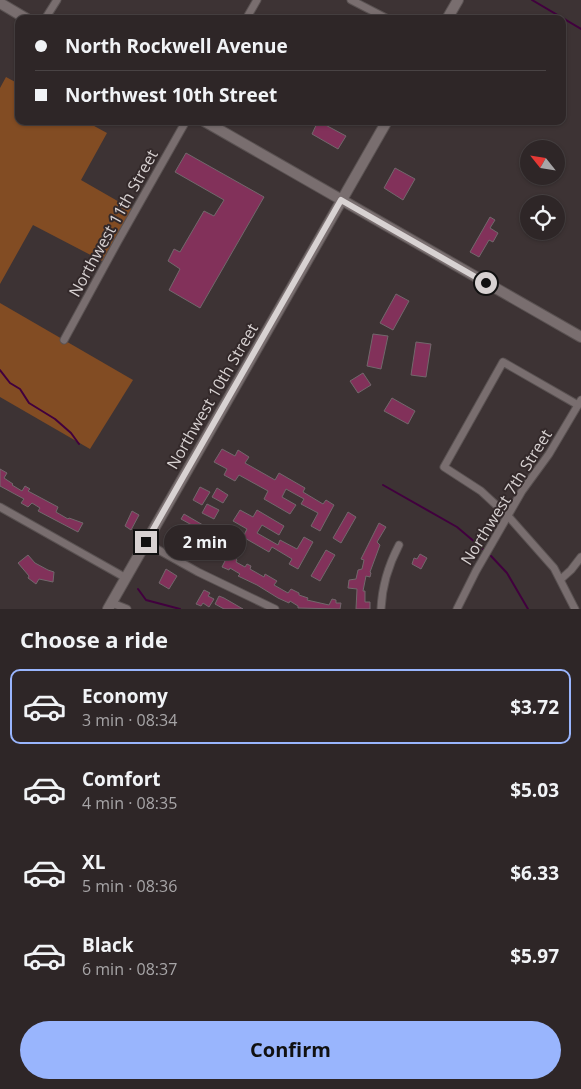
<!DOCTYPE html>
<meta charset="utf-8">
<style>
body{margin:0;font-family:"Open Sans",sans-serif;background:#3a3233;color:#f1f3f6;height:100vh;display:flex;flex-direction:column;font-size:19px;white-space:nowrap}
*{box-sizing:border-box;margin:0}
p{font-size:16px;color:#a7a5a7}
.icon{flex:none;width:28px;height:28px;fill:none;stroke:currentColor;stroke-width:2;stroke-linecap:round;stroke-linejoin:round}
.map{position:relative;height:609px;overflow:hidden}
.details{display:flex;flex-direction:column;background:#2e2627;flex:1}
.details>*{flex:none}
.guide{position:absolute;left:15px;top:15px;width:551px;height:110px;border-radius:10px;box-shadow:0 1px 4px #0004,0 0 0 1px #494344;display:grid;align-content:center;height:110px;padding:0 20px;background:#2e2627}
.needle{width:32px;rotate:300deg}
.tools{position:absolute;left:520px;top:140px;display:grid;gap:10px}
.tools a{display:grid;place-items:center;width:45px;height:45px;border-radius:50%;background:#2e2627;box-shadow:0 1px 4px #0004,0 0 0 1px #494344;font-size:25px}
.end{position:absolute;width:22px;height:22px;margin:-11px;border:6px solid #d8d2d2;background:#111;box-shadow:0 0 0 2px #111}
.from{border-radius:50%}
.bubble{position:absolute;height:35px;border-radius:18px;background:#2e2627;box-shadow:0 1px 4px #0004,0 0 0 1px #494344;font-size:16px;font-weight:700;line-height:35px;text-align:center}
.guide b{display:flex;align-items:center;gap:18px;height:48px;font-size:19px}
.guide b+b{border-top:1px solid #494344}
.guide i{width:12px;height:12px;background:#f1f3f6}
ul{padding:0;list-style:none}
li{display:flex;align-items:center;gap:15px;height:75px;margin:0 10px 8px;padding:0 10px;border:2px solid transparent;border-radius:10px}
li div{flex:1}
li b{display:block;font-size:19px}
li em{font-style:normal;font-weight:700}
li.active{border-color:#99b5fd}
li>.icon{width:45px;height:45px;stroke-width:1.5}
h2{padding:0 20px;font-size:22px;line-height:60px}
.action{display:flex;gap:10px;margin-top:auto;padding:10px 20px}
.action a{flex:1;height:58px;border-radius:30px;background:#99b5fd;color:#111;font-size:20px;font-weight:700;line-height:58px;text-align:center}
.map>svg:first-child{display:block}
.green{fill:#824c23}
.lines{fill:none;stroke-linecap:round;stroke-linejoin:round}
.stream{stroke:#41003e;stroke-width:2}
.building{fill:#82315a;stroke:#72686c}
.minor-casing{stroke:#5a5252;stroke-width:9}
.secondary-casing{stroke:#5a5252;stroke-width:12}
.minor{stroke:#796e6f;stroke-width:7}
.secondary{stroke:#796e6f;stroke-width:10}
.route{stroke:#d8d2d2;stroke-width:6}
.labels{text-anchor:middle;stroke-width:4;stroke-linejoin:round;paint-order:stroke}
.street-label{font-size:16px;fill:#d8d2d2;stroke:#33292a}
</style>
<div class="map">
<svg width="581" height="609" viewBox="0 0 581 609">
<rect width="100%" height="100%" fill="#3d3334"/>
<g class="green">
<polygon points="6,77 19,84 19,121 85,121 107,133 81,180 135,211 106,263 33,225 0,284 0,88"/>
<polygon points="0,303 133,380 90,449 0,397"/>
</g>
<g class="lines">
<g class="stream">
<polyline points="532,0 581,29"/>
<polyline points="0,370 10,383 20,389 29,403 55,419 71,433 79,444"/>
<polyline points="383,485 457,527 483,549"/>
<polyline points="491,556 507,573 528,609"/>
<polyline points="138,589 146,600 180,609"/>
</g>
</g>
<g class="building">
<polygon points="318,121 346,136 338,149 312,134"/>
<polygon points="186,153 264,197 200,308 169,290 180,269 168,261 174,249 180,252 204,211 214,216 224,200 175,172"/>
<polygon points="395,168 415,179 403,200 384,188"/>
<polygon points="490,217 495,220 490,228 498,233 493,242 489,240 479,257 470,252"/>
<polygon points="396,294 409,301 393,330 380,323"/>
<polygon points="373,334 388,336 381,369 367,366"/>
<polygon points="416,342 431,344 426,377 411,375"/>
<polygon points="363,373 371,385 358,393 350,381"/>
<polygon points="392,398 415,411 408,424 384,411"/>
<polygon points="222,449 235,456 238,450 249,457 245,463 275,480 279,473 305,488 303,492 323,504 326,500 334,505 320,531 311,526 318,513 301,504 304,499 286,489 282,497 296,505 290,514 264,499 268,491 239,475 235,481 224,475 227,469 214,462"/>
<polygon points="0,469 7,473 4,478 13,484 12,485 22,491 25,486 30,489 28,491 58,507 56,512 68,519 69,518 83,523 78,532 38,511 40,508 32,503 28,507 21,503 24,499 0,486"/>
<polygon points="200,487 210,492 202,505 193,500"/>
<polygon points="217,488 228,495 223,503 212,497"/>
<polygon points="207,504 219,510 214,519 202,513"/>
<polygon points="240,510 253,517 257,510 284,526 279,535 262,525 257,533 278,545 280,540 297,549 304,537 313,542 298,569 289,564 292,559 272,547 269,552 243,537 247,529 233,521"/>
<polygon points="132,511 139,515 131,530 125,526"/>
<polygon points="348,512 356,517 341,543 333,538"/>
<polygon points="184,514 227,539 224,543 181,519"/>
<polygon points="379,523 386,527 377,542 380,545 370,572 371,573 370,577 366,576 363,591 365,591 365,602 370,602 370,609 356,609 357,589 348,588 349,580 356,579 358,570 362,569 364,560 361,559"/>
<polygon points="176,528 223,554 224,552 235,558 237,560 236,562 245,567 247,564 251,566 250,569 264,577 265,574 277,581 274,585 288,593 291,589 299,593 299,595 308,598 307,600 329,605 332,599 336,600 336,603 341,603 340,609 298,608 298,606 290,601 289,603 278,598 257,585 238,576 240,574 230,568 229,570 222,567 225,561 217,557 216,558 173,534"/>
<polygon points="326,550 335,555 320,581 311,576"/>
<polygon points="420,554 427,558 421,569 412,564 414,558 417,559"/>
<polygon points="28,555 35,563 48,570 54,572 53,582 39,579 36,584 28,578 29,576 18,563"/>
<polygon points="166,569 177,576 169,589 159,583"/>
<polygon points="204,590 210,593 208,596 214,599 209,607 203,603 201,606 196,604"/>
<polygon points="219,596 224,598 243,609 224,609 215,604"/>
</g>
<g class="lines">
<defs>
<g id="minor">
<polyline points="351,0 388,19"/>
<polyline points="45,19 57,0"/>
<polyline points="246,19 257,0"/>
<polyline points="64,340 118,241 186,121"/>
<polyline points="0,507 126,578"/>
<polyline points="146,543 198,572 275,609"/>
<polyline points="561,579 571,570 581,557"/>
<polyline points="112,603 127,609"/>
<path d="M381 609C382 585 388 566 399 545"/>
<polyline points="457,609 476,571 522,491 549,454 581,400"/>
<polyline points="575,609 554,568 508,516 481,491 444,467 503,362 578,405"/>
</g>
<g id="secondary">
<polyline points="0,3 27,19"/>
<polyline points="447,19 458,0"/>
<polyline points="204,121 581,337"/>
<polyline points="108,609 387,121"/>
</g>
</defs>
<use href="#minor" class="minor-casing"/>
<use href="#secondary" class="secondary-casing"/>
<use href="#minor" class="minor"/>
<use href="#secondary" class="secondary"/>
</g>
<g class="lines">
<polyline class="route" points="146,542 341,200 486,283"/>
</g>
<g class="labels">
<g class="street-label">
<text transform="translate(113 223) rotate(-61)" y="6">Northwest 11th Street</text>
<text transform="translate(212 396) rotate(-60)" y="6">Northwest 10th Street</text>
<text transform="translate(506 497) rotate(-58)" y="6">Northwest 7th Street</text>
</g>
</g>
</svg>
<div class="tools">
<a><svg class="needle" viewBox="-14 -14 28 28"><path d="M0-13l5 13h-10z" fill="#e53935"/><path d="M0 13l5-13h-10z" fill="#a7a5a7"/></svg></a>
<a><svg class="icon" aria-label="locate" viewBox="0 0 24 24"><circle cx="12" cy="12" r="6"/><path d="M12 2v4M12 18v4M2 12h4M18 12h4"/></svg></a>
</div>
<i class="end from" style="left:486px;top:283px"></i>
<i class="end" style="left:146px;top:542px"></i>
<div class="bubble" style="left:164px;top:525px;width:82px">2 min</div>
<div class="guide">
<b><i class="from"></i>North Rockwell Avenue</b>
<b><i></i>Northwest 10th Street</b>
</div>
</div>
<section class="details">
<h2>Choose a ride</h2>
<ul>
<li class="active"><svg class="icon" aria-label="car" viewBox="0 0 24 24"><path d="M5 17H2v-5l4-1 3-4h7l3 4 3 1v5h-3M9 17h6M6 11h13"/><circle cx="7" cy="17" r="2"/><circle cx="17" cy="17" r="2"/></svg><div><b>Economy</b><p>3 min · 08:34</p></div><em>$3.72</em></li>
<li><svg class="icon" aria-label="car" viewBox="0 0 24 24"><path d="M5 17H2v-5l4-1 3-4h7l3 4 3 1v5h-3M9 17h6M6 11h13"/><circle cx="7" cy="17" r="2"/><circle cx="17" cy="17" r="2"/></svg><div><b>Comfort</b><p>4 min · 08:35</p></div><em>$5.03</em></li>
<li><svg class="icon" aria-label="car" viewBox="0 0 24 24"><path d="M5 17H2v-5l4-1 3-4h7l3 4 3 1v5h-3M9 17h6M6 11h13"/><circle cx="7" cy="17" r="2"/><circle cx="17" cy="17" r="2"/></svg><div><b>XL</b><p>5 min · 08:36</p></div><em>$6.33</em></li>
<li><svg class="icon" aria-label="car" viewBox="0 0 24 24"><path d="M5 17H2v-5l4-1 3-4h7l3 4 3 1v5h-3M9 17h6M6 11h13"/><circle cx="7" cy="17" r="2"/><circle cx="17" cy="17" r="2"/></svg><div><b>Black</b><p>6 min · 08:37</p></div><em>$5.97</em></li>
</ul>
<div class="action"><a>Confirm</a></div>
</section>
